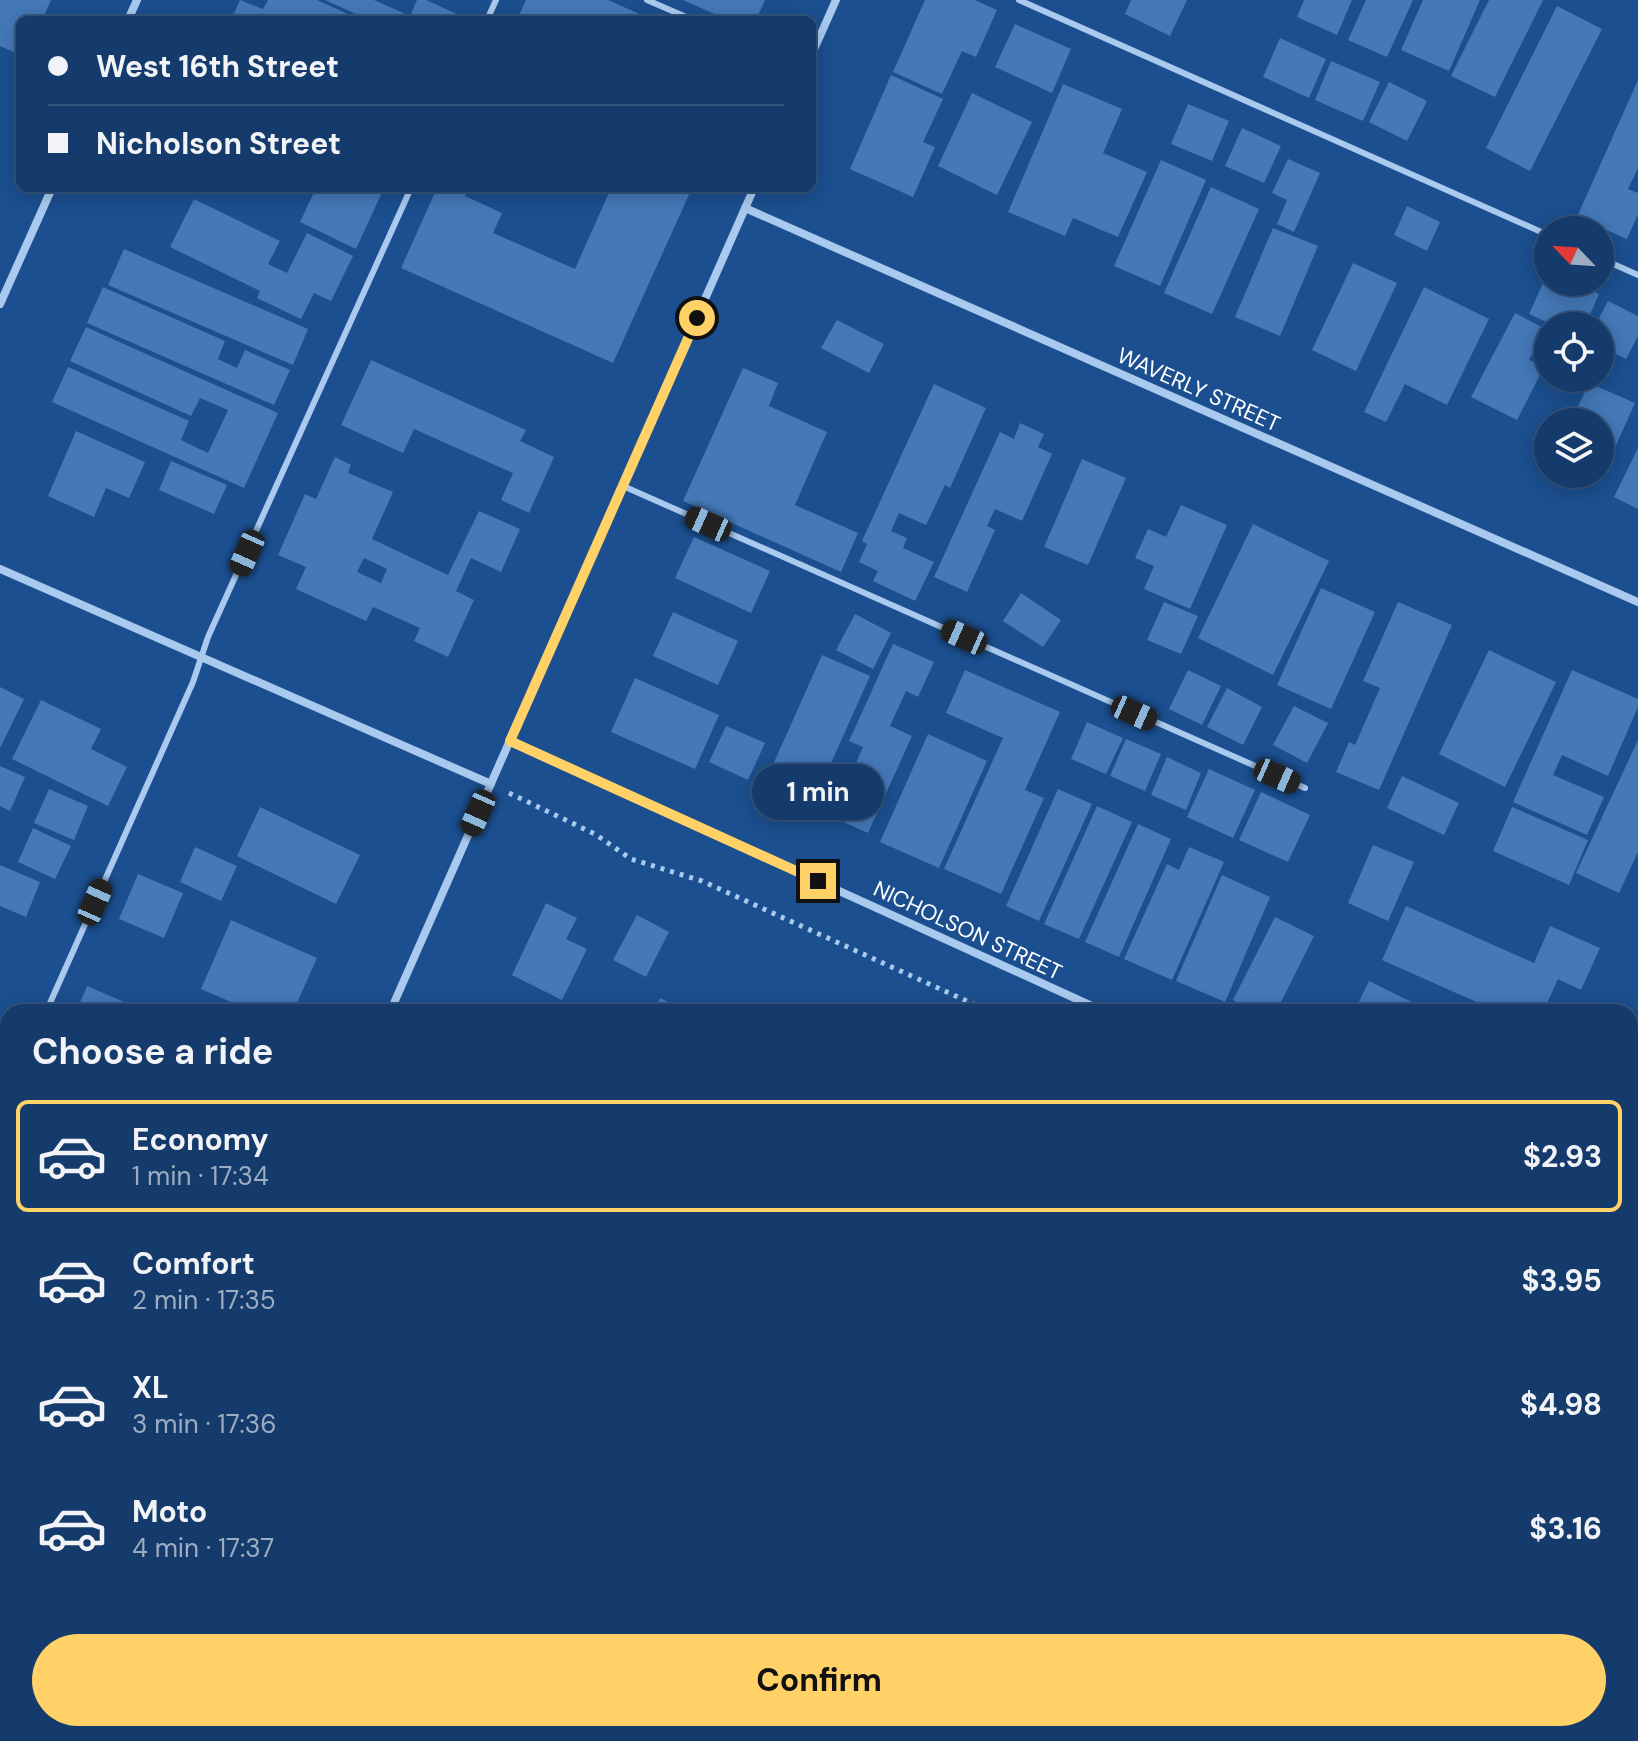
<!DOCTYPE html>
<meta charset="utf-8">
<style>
body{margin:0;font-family:"DM Sans",sans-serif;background:#214673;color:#f1f3f6;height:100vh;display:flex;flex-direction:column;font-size:30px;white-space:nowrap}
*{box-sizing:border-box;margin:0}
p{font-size:26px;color:#9dadc1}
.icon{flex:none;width:44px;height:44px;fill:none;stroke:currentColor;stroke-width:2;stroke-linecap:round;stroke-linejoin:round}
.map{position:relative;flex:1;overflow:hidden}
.details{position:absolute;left:0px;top:1004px;width:1638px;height:738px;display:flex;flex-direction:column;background:#143b6b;border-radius:24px 24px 0 0;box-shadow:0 4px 20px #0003,0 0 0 2px #33557e}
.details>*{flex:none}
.guide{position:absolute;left:16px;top:16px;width:800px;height:176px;border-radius:12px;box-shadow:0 4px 20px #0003,0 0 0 2px #33557e;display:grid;align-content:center;height:176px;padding:0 32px;background:#143b6b}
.needle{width:52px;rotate:295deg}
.controls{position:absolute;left:1534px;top:216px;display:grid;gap:16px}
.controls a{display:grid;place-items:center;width:80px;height:80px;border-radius:50%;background:#143b6b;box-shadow:0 4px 20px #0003,0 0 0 2px #33557e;font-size:40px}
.end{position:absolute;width:36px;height:36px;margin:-18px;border:10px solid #ffd166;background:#111;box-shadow:0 0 0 4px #111}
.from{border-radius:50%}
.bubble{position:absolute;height:56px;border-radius:28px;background:#143b6b;box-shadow:0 4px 20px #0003,0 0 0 2px #33557e;font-size:26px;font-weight:700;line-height:56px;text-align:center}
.car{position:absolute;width:24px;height:48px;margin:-24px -12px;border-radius:10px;box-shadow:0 0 6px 2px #0007;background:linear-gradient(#222 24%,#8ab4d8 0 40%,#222 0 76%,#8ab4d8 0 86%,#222 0)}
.guide b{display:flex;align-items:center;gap:28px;height:76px;font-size:30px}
.guide b+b{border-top:2px solid #33557e}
.guide i{width:20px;height:20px;background:#f1f3f6}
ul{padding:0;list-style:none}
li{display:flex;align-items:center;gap:24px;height:112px;margin:0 16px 12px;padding:0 16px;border:4px solid transparent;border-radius:12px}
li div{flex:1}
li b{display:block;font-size:30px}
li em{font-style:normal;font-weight:700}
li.selected{border-color:#ffd166}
li>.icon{width:72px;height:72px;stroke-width:1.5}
h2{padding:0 32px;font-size:36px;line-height:96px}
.primary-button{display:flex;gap:16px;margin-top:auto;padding:16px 32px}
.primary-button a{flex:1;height:92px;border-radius:48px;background:#ffd166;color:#111;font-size:32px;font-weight:700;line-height:92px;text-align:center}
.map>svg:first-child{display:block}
.green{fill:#2e69ad}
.building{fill:#4478b7;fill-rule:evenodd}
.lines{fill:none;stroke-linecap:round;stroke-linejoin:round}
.path{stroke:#a9c9ee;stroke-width:5;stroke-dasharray:4 6;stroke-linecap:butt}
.service{stroke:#a9c9ee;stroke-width:6}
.minor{stroke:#a9c9ee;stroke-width:8}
.route{stroke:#ffd166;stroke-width:10}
.labels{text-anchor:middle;stroke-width:6;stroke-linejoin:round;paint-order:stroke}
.street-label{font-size:22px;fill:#fff;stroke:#1b4f8f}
</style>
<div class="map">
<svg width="1638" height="1741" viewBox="0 0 1638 1741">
<rect width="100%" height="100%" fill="#1b4f8f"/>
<polygon class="green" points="1630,1308 1638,1311 1638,1603 1630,1600"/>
<g class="building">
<polygon points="0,0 51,0 42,20 20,20 20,55 0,46"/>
<polygon points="240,0 263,9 268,0 317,0 361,20 231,20"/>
<polygon points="325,0 374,0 410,16 417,0 426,0 459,15 457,20 369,20"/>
<polygon points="526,0 608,0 653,20 517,20"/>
<polygon points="683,0 765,0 756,20 728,20"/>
<polygon points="925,0 975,0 997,10 976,57 962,51 942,94 893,72"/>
<polygon points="1131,0 1187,0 1170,36 1125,14"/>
<polygon points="1304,0 1352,0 1337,35 1297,17"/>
<polygon points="1366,0 1413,0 1387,57 1348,40"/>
<polygon points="1423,0 1480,0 1449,71 1401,50"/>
<polygon points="1489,0 1543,0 1495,97 1451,76"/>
<polygon points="1557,6 1602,29 1530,171 1486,148"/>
<polygon points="1015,24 1071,49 1052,93 995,67"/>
<polygon points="1280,38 1326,59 1309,98 1263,77"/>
<polygon points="1331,61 1380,82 1363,121 1315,100"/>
<polygon points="891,75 943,99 923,142 935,147 913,197 850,169"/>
<polygon points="1638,80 1638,168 1628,189 1638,193 1638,214 1627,239 1577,217"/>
<polygon points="1389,82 1427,101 1407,141 1369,122"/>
<polygon points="1063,84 1122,109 1103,153 1147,172 1118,237 1073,218 1065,236 1008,212"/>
<polygon points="972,93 1032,122 997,195 938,166"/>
<polygon points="1188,104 1229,121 1212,161 1171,144"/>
<polygon points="1242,128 1281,146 1264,183 1225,166"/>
<polygon points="1288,159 1320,173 1294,232 1277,224 1287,200 1272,193"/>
<polygon points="1161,160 1206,180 1160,286 1114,266"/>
<polygon points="1211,187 1259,209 1212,314 1164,293"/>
<polygon points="316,188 384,188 356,249 300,222"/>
<polygon points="437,188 469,188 465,196 502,213 493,233 575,269 611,188 692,188 613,363 401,268"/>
<polygon points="194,199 280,241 268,264 287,273 307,233 353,256 331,301 314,293 301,319 257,298 260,291 170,247"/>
<polygon points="1407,206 1440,222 1427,251 1394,235"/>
<polygon points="1273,228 1318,246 1280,336 1235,317"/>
<polygon points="124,249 308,329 293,365 108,285"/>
<polygon points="1353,263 1397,283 1356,371 1312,350"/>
<polygon points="1548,272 1548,282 1573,282 1599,294 1585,326 1555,326 1529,314"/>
<polygon points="103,287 225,341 218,359 237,368 245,350 290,370 274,405 87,323"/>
<polygon points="1424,287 1489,319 1447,405 1405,384 1386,422 1364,412"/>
<polygon points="1608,301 1638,316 1638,336 1626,359 1600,346 1600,326 1595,326"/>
<polygon points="1515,313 1545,329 1529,360 1544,367 1517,420 1471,397"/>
<polygon points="837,320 884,344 869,373 821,348"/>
<polygon points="86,327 278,413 244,488 52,402 68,367 189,421 181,440 208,453 228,410 200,398 191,416 70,361"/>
<polygon points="371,360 526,430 520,441 554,457 529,513 501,500 513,473 414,429 403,453 341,425"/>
<polygon points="743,368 778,383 769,406 827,432 795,505 858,533 841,572 683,501"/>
<polygon points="1589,383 1635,403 1600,481 1583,474 1600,474 1600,422 1571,422"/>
<polygon points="934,384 986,408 950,488 945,485 926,525 899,513 891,531 907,538 903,548 934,562 915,601 873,581 878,571 859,562 867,544 862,541"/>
<polygon points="1020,423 1044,434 1038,447 1052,454 1022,521 995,509 987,526 995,530 967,592 934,577 1000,432 1014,439"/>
<polygon points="76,431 145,462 129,498 106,488 94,517 48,496"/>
<polygon points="1638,448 1638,509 1614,497"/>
<path d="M335 457 351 465 348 473 393 492 372 539 448 575 479 511 520 529 501 572 471 558 456 591 474 600 448 657 414 641 420 628 373 607 366 621 296 589 306 567 278 555 305 494 316 499ZM364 558 387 569 381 583 357 572Z"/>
<polygon points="1082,459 1126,478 1088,565 1044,547"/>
<polygon points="171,461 227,485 214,514 159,490"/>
<polygon points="1181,505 1227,525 1190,609 1144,589 1154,566 1135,558 1148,529 1166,537"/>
<polygon points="1253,524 1329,561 1273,675 1198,638"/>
<polygon points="694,537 770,571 751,613 675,578"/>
<polygon points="1321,588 1375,612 1331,709 1277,685"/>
<polygon points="1021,593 1061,620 1043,647 1003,621"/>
<polygon points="1164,602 1198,616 1181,654 1147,640"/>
<polygon points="1398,602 1452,625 1379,790 1336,772 1349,742 1355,745 1380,688 1363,681"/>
<polygon points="673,612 738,641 718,685 653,656"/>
<polygon points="855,614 891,633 873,669 836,650"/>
<polygon points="893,644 934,662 918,697 906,691 890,726 912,736 868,833 832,817 863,747 849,741"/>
<polygon points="1489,650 1556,682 1505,787 1439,754"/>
<polygon points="822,655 870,676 815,799 767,778"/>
<polygon points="965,670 1060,712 1025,790 1044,798 1001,894 944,869 1003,738 946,713"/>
<polygon points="1188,670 1221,686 1202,725 1169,709"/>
<polygon points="1572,670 1638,699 1638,707 1608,776 1562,755 1553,775 1604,797 1587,835 1513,802"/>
<polygon points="635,678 719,715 695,769 611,732"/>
<polygon points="0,687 24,699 0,748"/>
<polygon points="1227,688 1262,707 1243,745 1207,727"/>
<polygon points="41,700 101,729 91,749 127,767 108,806 12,759"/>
<polygon points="1294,706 1328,723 1307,763 1273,745"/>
<polygon points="1087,722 1123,738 1106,774 1071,759"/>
<polygon points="726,726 765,743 748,780 709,762"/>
<polygon points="928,734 987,761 939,868 880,842"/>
<polygon points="1126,739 1161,754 1145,791 1110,776"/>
<polygon points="1638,740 1638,852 1619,893 1576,873"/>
<polygon points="1167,757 1201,773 1186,810 1151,795"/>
<polygon points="0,766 25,777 10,811 0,806"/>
<polygon points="1209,769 1255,790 1233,838 1187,817"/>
<polygon points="1402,776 1459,803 1444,835 1387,808"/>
<polygon points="49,789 88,806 74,840 34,823"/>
<polygon points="1058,789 1092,804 1039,921 1006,906"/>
<polygon points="1261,792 1310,815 1288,862 1239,840"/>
<polygon points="1097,806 1132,822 1079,939 1044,924"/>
<polygon points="260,807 360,855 336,904 237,856"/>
<polygon points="1512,807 1588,840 1569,885 1493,851"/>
<polygon points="1138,824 1171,839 1119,957 1085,942"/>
<polygon points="33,828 71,846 55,879 18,862"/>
<polygon points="1373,845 1414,862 1388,921 1348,903"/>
<polygon points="195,847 237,866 221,901 180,882"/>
<polygon points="1189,847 1224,862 1172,980 1124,959 1167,864 1179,870"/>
<polygon points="0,865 40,882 26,917 0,906"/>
<polygon points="138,874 183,893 164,938 119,919"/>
<polygon points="1222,875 1270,897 1225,1002 1176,981"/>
<polygon points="546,903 577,918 566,939 587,949 562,1000 512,975"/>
<polygon points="1406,906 1534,963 1550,926 1600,948 1581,990 1558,979 1543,1012 1499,1012 1382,960"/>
<polygon points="637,915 669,932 646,977 613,960"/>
<polygon points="1275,917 1314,936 1276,1012 1257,1012 1233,1000"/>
<polygon points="231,920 317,958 293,1012 254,1012 201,989"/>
<polygon points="1369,981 1432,1012 1354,1012"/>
<polygon points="87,986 147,1012 76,1012"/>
<polygon points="660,998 691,1012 654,1012"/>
<polygon points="3,1219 8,1221 8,1282 0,1278 0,1227"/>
<polygon points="0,1329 8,1332 8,1386 0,1382"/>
<polygon points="8,1402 8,1456 0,1452 0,1418"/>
<polygon points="0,1519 8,1522 8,1622 0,1618"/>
<polygon points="0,1626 8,1630 8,1656 2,1669 0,1668"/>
<polygon points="232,1734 384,1734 381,1741 247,1741"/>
<polygon points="395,1734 577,1734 574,1741 392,1741"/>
<polygon points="640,1734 688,1734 685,1741 646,1741 638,1737"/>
<polygon points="715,1734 813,1734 810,1741 712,1741"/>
<polygon points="826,1734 978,1734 993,1741 823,1741"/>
<polygon points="1433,1734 1447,1736 1448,1734 1521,1734 1518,1741 1430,1741"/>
</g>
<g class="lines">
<g class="path">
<polyline points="509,793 595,834 631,859 702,881 991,1012"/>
<polyline points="1630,1298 1638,1301"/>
</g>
<g class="service">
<polyline points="647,0 693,20"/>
<polyline points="1019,0 1548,235"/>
<polyline points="487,20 496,0"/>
<polyline points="1600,258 1638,275"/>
<polyline points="623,486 1305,788"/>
<polyline points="46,1012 193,682 208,637 411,188"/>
<polyline points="0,1114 8,1096"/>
</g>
<g class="minor">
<polyline points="128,20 137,0"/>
<polyline points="812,54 836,0"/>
<polyline points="745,208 1638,602"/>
<polyline points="0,304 52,188"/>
<polyline points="0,569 491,784"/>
<polyline points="510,741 1105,1012"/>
<polyline points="390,1012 754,188"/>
<polyline points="1630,1108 1638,1090"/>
<polyline points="1630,1242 1638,1246"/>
<polyline points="1630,1626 1638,1629"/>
<polyline points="116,1734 131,1741"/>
<polyline points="1174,1734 1190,1741"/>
<polyline points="68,1741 71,1734"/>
<polyline points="1346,1741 1349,1734"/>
</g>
</g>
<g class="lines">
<polyline class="route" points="697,318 510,741 818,881"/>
</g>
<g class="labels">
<g class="street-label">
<text transform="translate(1199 389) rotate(24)" y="8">WAVERLY STREET</text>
<text transform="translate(968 930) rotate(25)" y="8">NICHOLSON STREET</text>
</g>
</g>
</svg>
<div class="controls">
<a><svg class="needle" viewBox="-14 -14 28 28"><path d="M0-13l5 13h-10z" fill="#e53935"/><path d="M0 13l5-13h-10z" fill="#9dadc1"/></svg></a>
<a><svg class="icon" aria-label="locate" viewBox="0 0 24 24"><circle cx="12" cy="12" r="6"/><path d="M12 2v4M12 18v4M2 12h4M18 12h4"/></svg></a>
<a><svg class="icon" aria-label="layers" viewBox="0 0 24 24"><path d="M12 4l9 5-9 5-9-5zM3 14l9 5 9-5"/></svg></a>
</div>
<i class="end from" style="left:697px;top:318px"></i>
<i class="end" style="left:818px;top:881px"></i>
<div class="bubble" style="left:752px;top:764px;width:132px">1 min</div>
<i class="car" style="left:708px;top:524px;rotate:294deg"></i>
<i class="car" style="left:247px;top:553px;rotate:204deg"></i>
<i class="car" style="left:964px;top:637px;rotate:294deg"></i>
<i class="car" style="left:1134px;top:713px;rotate:114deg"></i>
<i class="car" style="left:1277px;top:776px;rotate:114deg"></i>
<i class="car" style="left:478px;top:813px;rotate:204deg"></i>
<i class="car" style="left:95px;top:902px;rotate:24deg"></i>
<div class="guide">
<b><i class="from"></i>West 16th Street</b>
<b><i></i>Nicholson Street</b>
</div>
<section class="details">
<h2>Choose a ride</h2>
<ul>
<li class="selected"><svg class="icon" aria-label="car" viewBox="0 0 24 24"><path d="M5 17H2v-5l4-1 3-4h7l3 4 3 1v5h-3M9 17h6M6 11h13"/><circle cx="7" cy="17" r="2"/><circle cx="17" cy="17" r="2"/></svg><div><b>Economy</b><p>1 min · 17:34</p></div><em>$2.93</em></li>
<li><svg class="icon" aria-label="car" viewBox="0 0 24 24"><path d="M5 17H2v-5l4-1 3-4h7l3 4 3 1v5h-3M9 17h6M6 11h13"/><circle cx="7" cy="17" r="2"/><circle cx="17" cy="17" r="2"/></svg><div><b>Comfort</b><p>2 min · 17:35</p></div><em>$3.95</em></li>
<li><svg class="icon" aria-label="car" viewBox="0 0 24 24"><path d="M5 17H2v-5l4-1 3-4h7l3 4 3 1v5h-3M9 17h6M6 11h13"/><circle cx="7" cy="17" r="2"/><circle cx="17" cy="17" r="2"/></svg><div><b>XL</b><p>3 min · 17:36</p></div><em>$4.98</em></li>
<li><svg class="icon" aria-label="car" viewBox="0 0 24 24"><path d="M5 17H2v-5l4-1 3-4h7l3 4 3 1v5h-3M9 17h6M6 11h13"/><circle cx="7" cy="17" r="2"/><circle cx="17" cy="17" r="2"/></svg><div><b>Moto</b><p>4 min · 17:37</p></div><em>$3.16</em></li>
</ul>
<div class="primary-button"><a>Confirm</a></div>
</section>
</div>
